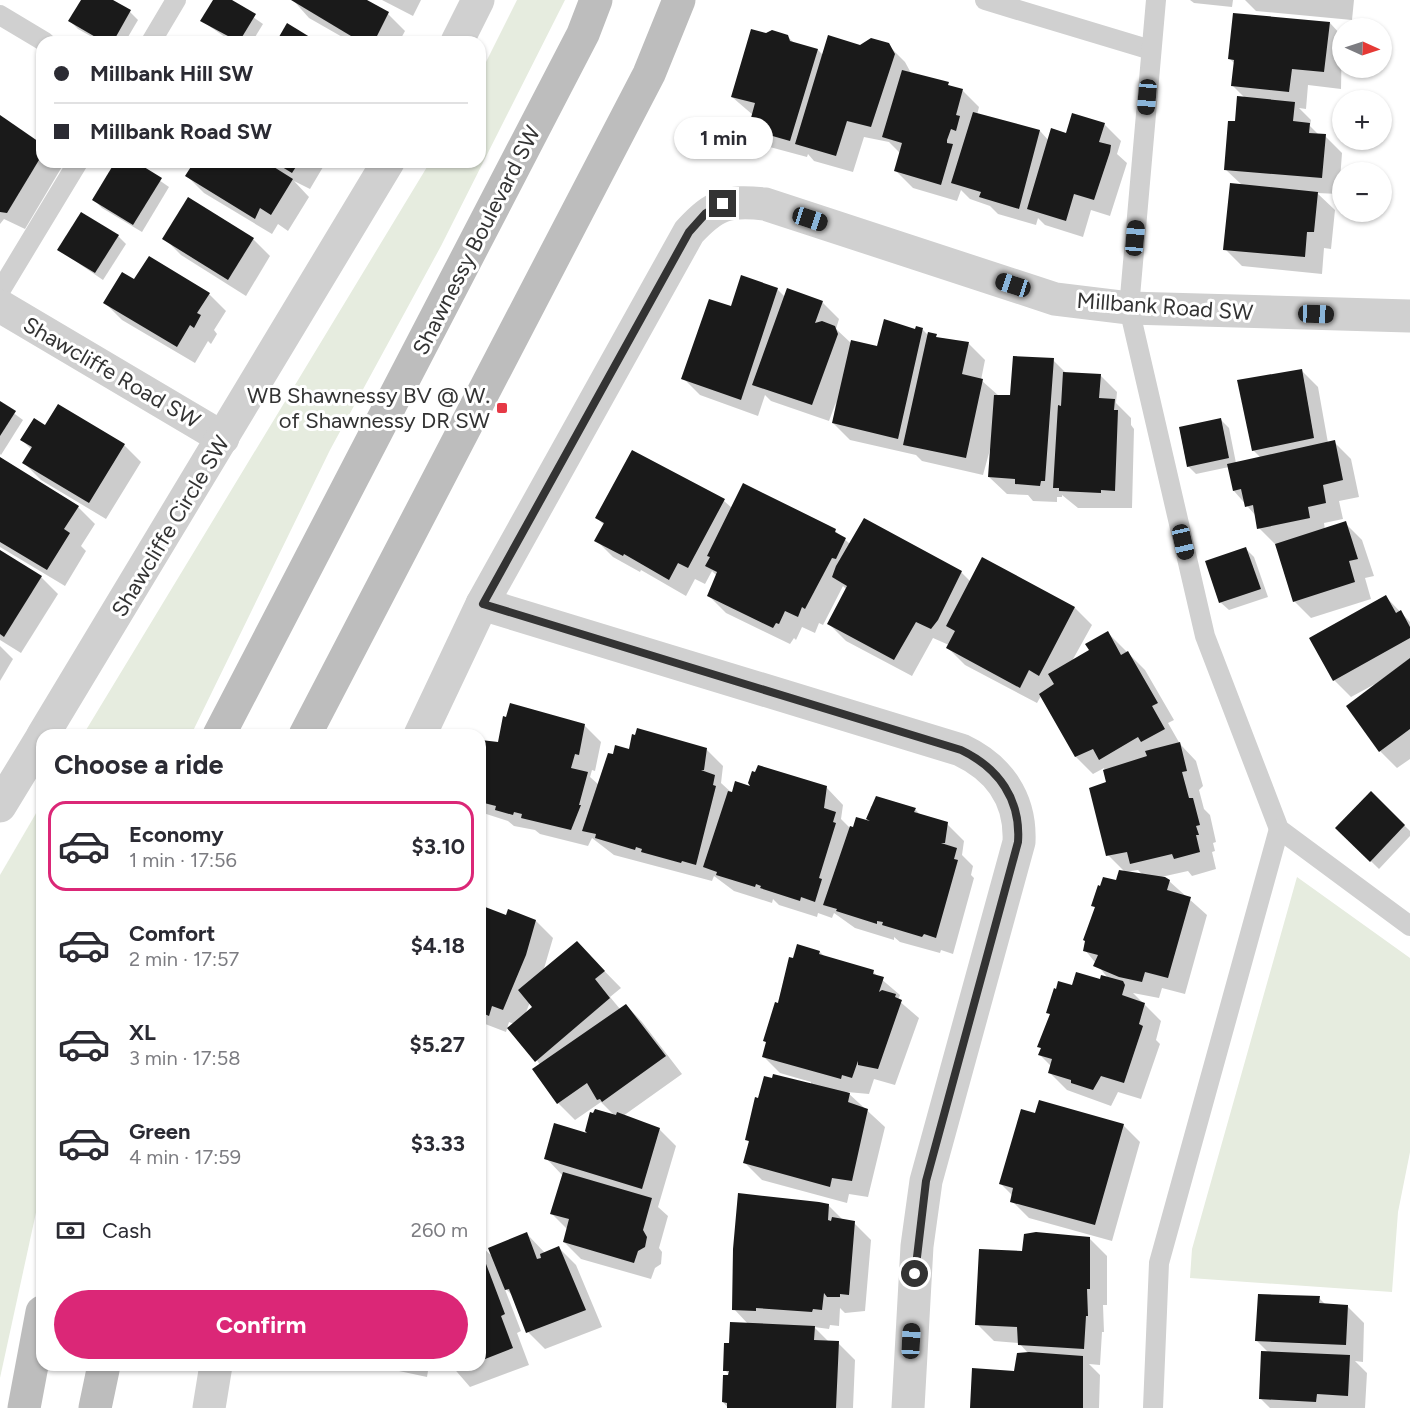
<!DOCTYPE html>
<meta charset="utf-8">
<style>
body{margin:0;font-family:Figtree,sans-serif;background:#f7f7f7;color:#2b2b33;height:100vh;display:flex;flex-direction:column;font-size:22px;white-space:nowrap}
*{box-sizing:border-box;margin:0}
p{font-size:20px;color:#7c7c81}
.icon{flex:none;width:33px;height:33px;fill:none;stroke:currentColor;stroke-width:2;stroke-linecap:round;stroke-linejoin:round}
.map{position:relative;flex:1;overflow:hidden}
.details{position:absolute;left:36px;top:729px;width:450px;height:642px;display:flex;flex-direction:column;background:#fff;border-radius:18px;box-shadow:0 2px 4px #0004}
.details>*{flex:none}
.hud{position:absolute;left:36px;top:36px;width:450px;height:132px;border-radius:18px;box-shadow:0 2px 4px #0004;display:grid;align-content:center;height:132px;padding:0 18px;background:#fff}
.needle{width:39px;rotate:93deg}
.tools{position:absolute;left:1332px;top:18px;display:grid;gap:12px}
.tools a{display:grid;place-items:center;width:60px;height:60px;border-radius:50%;background:#fff;box-shadow:0 2px 4px #0004;font-size:30px}
.end{position:absolute;width:27px;height:27px;margin:-14px;border:8px solid #333;background:#fff;box-shadow:0 0 0 3px #fff}
.from{border-radius:50%}
.bubble{position:absolute;height:42px;border-radius:21px;background:#fff;box-shadow:0 2px 4px #0004;font-size:20px;font-weight:700;line-height:42px;text-align:center}
.car{position:absolute;width:18px;height:36px;margin:-18px -9px;border-radius:8px;box-shadow:0 0 4px 2px #0007;background:linear-gradient(#222 24%,#8ab4d8 0 40%,#222 0 76%,#8ab4d8 0 86%,#222 0)}
.hud b{display:flex;align-items:center;gap:21px;height:57px;font-size:22px}
.hud b+b{border-top:2px solid #e1e1e2}
.hud i{width:15px;height:15px;background:#2b2b33}
ul{padding:0;list-style:none}
li{display:flex;align-items:center;gap:18px;height:90px;margin:0 12px 9px;padding:0 6px;border:3px solid transparent;border-radius:18px}
li div{flex:1}
li b{display:block;font-size:22px}
li em{font-style:normal;font-weight:700}
li.on{border-color:#db2777}
li>.icon{width:54px;height:54px;stroke-width:1.5}
h2{padding:0 18px;font-size:27px;line-height:72px}
.pay{display:flex;align-items:center;gap:15px;height:66px;padding:0 18px;font-size:22px}
.pay p{margin-inline-start:auto}
.primary-button{display:flex;gap:12px;margin-top:auto;padding:12px 18px}
.primary-button a{flex:1;height:69px;border-radius:36px;background:#db2777;color:#fff;font-size:24px;font-weight:700;line-height:69px;text-align:center}
.map>svg:first-child{display:block}
.green{fill:#e6ecdf}
.shadow{fill:#0003;fill-rule:evenodd}
.building{fill:#1a1a1a}
.lines{fill:none;stroke-linecap:round;stroke-linejoin:round}
.lane{stroke:#d0d0d0;stroke-width:20}
.street{stroke:#d0d0d0;stroke-width:33}
.secondary{stroke:#bdbdbd;stroke-width:33}
.route{stroke:#333;stroke-width:8}
.poi-dot{fill:#e63946;stroke:#fff;stroke-width:2}
.labels{text-anchor:middle;stroke-width:6;stroke-linejoin:round;paint-order:stroke}
.street-label{font-size:22px;fill:#333;stroke:#fff}
.poi-label{font-size:22px;fill:#333;stroke:#fff;text-anchor:end}
</style>
<div class="map">
<svg width="1410" height="1408" viewBox="0 0 1410 1408">
<rect width="100%" height="100%" fill="#fff"/>
<g class="green">
<polygon points="517,0 565,0 441,246 330,450 191,735 83,735 430,162 480,162 480,74"/>
<polygon points="42,803 42,1185 0,1378 0,875"/>
<polygon points="1297,877 1410,958 1410,1152 1398,1212 1392,1292 1190,1278 1192,1249"/>
</g>
<g class="shadow">
<polygon points="83,0 110,0 130,12 138,20 125,42 101,42 78,29 70,21"/>
<polygon points="215,0 229,0 263,24 252,42 232,42 202,21"/>
<polygon points="293,0 364,0 388,14 405,31 399,42 351,42 309,18"/>
<polygon points="382,0 421,0 413,16"/>
<polygon points="1190,0 1233,0 1232,7 1194,3"/>
<polygon points="1245,0 1354,0 1352,20 1256,11"/>
<polygon points="1330,23 1342,36 1341,89 1308,85 1306,109 1299,108 1311,120 1310,126 1319,135 1325,136 1342,153 1339,194 1317,193 1335,210 1331,249 1324,248 1322,274 1242,266 1225,249 1242,185 1225,169 1236,123 1246,99 1233,86 1235,64 1229,58"/>
<polygon points="767,35 787,36 795,44 818,50 824,56 860,47 888,45 905,62 911,73 962,90 979,107 977,115 1040,131 1050,142 1104,124 1121,141 1117,154 1127,163 1110,216 1091,210 1083,237 1045,225 1038,218 1036,225 998,214 990,206 970,199 961,190 957,201 913,188 896,171 901,154 889,142 864,137 853,172 814,161 808,154 807,157 766,146 749,129 753,115 732,97"/>
<polygon points="0,118 42,145 42,162 60,162 63,165 25,229 4,219 0,224"/>
<polygon points="117,162 133,162 169,187 142,232 102,208 94,200"/>
<polygon points="195,162 326,162 310,189 294,181 309,197 288,231 278,224 272,234 204,193 187,176"/>
<polygon points="118,236 126,244 103,280 59,250"/>
<polygon points="164,238 253,239 270,256 246,296 181,255"/>
<polygon points="135,281 209,294 226,311 214,330 217,334 211,344 208,341 195,363 122,320 105,303"/>
<polygon points="777,289 785,297 822,302 839,319 836,329 852,344 878,348 923,330 929,336 968,343 985,360 981,380 999,396 1011,397 1053,360 1066,373 1100,375 1117,392 1116,403 1131,418 1131,425 1134,429 1132,508 1078,508 1062,495 1062,497 1057,497 1057,502 1033,501 1028,495 1007,494 989,477 992,442 983,475 922,461 916,455 850,440 833,423 836,402 829,421 771,401 765,395 758,416 700,395 683,378 732,308"/>
<polygon points="1301,370 1318,387 1328,443 1334,442 1351,459 1359,497 1339,501 1343,519 1324,523 1325,530 1345,523 1362,540 1374,576 1365,578 1371,599 1311,618 1294,601 1276,545 1259,528 1256,516 1234,491 1229,467 1196,474 1188,466 1221,420 1229,428 1236,463 1261,458 1253,450"/>
<polygon points="0,403 23,420 1,455 0,454"/>
<polygon points="46,427 124,445 141,462 106,519 41,480 24,463 32,450 22,440"/>
<path d="M633 452 724 501 732 508 835 531 850 544 864 520 961 572 971 582 983 559 1075 608 1092 625 1072 661 1091 650 1108 633 1145 670 1174 720 1168 723 1180 744 1196 761 1203 786 1199 790 1204 809 1210 815 1216 842 1213 843 1215 851 1212 852 1216 869 1192 876 1188 871 1161 877 1169 881 1207 915 1185 994 1162 988 1159 998 1133 993 1161 1021 1156 1040 1160 1044 1141 1099 1118 1092 1111 1106 1067 1090 1050 1073 1051 1066 1040 1055 1042 1050 1039 1046 1051 1016 1048 1012 1073 987 1108 978 1085 950 1096 908 1093 906 1125 872 1108 855V782L1104 768 1093 774 1076 757 1041 696 1037 703 965 665 948 648 949 645 933 638 912 676 846 641 829 624 847 590 843 586 823 625 819 623 815 633 802 627 796 640 794 638 790 644 726 613 709 596 717 576 712 571 705 584 695 579 686 596 641 570 640 572 613 557 596 540 604 525 597 518ZM1138 870 1143 875 1125 872Z"/>
<polygon points="0,459 78,507 95,524 81,546 86,551 65,586 0,547"/>
<polygon points="1246,549 1254,557 1268,597 1229,610 1220,602"/>
<polygon points="0,551 41,577 58,594 21,653 0,640"/>
<polygon points="1386,597 1410,622 1410,759 1397,768 1380,751 1348,707 1375,684 1351,697 1334,680"/>
<polygon points="0,646 13,659 0,681"/>
<polygon points="584,725 601,742 595,771 592,770 590,777 599,785 630,751 706,749 723,766 721,783 733,794 753,789 826,787 843,805 841,819 850,828 873,824 868,819 871,806 915,809 921,816 947,824 964,841 962,855 973,866 971,875 974,878 953,954 941,950 940,953 900,942 894,937 894,940 855,928 834,913 832,918 818,913 817,917 779,905 773,899 772,903 734,891 714,876 712,881 614,855 592,838 588,846 540,834 535,830 514,826 508,821 480,812 482,741 499,744"/>
<polygon points="1371,793 1410,831 1410,836 1379,869 1337,828"/>
<path d="M480 904 485 909 507 917 536 921 553 938 543 972 577 943 621 988 610 997 620 1009 626 1005 642 1022 682 1074 623 1116 659 1129 676 1146 658 1207 668 1216 659 1248 662 1252 661 1264 655 1268 651 1279 581 1259 564 1242 568 1230 552 1214 563 1176 546 1158 585 1134 591 1114 615 1116 601 1102 575 1120 558 1103 540 1065 514 1024 509 1022 506 1032 480 1022ZM530 1002 535 1007 525 1015Z"/>
<polygon points="820,952 825,957 873,972 900,995 898,1000 919,1018 895,1085 874,1079 869,1094 847,1092 885,1127 868,1197 849,1194 847,1203 762,1180 745,1163 750,1143 746,1139 811,1085 811,1082 780,1073 763,1056 790,959"/>
<polygon points="1036,1115 1123,1125 1140,1142 1112,1241 1029,1218 1012,1201 1013,1196 1001,1184"/>
<polygon points="828,1205 844,1221 854,1223 871,1240 865,1311 845,1313 840,1308 839,1326 830,1325 829,1329 814,1327 829,1342 838,1343 855,1360 853,1408 728,1408 723,1402 732,1377 725,1370 731,1345 749,1325 734,1309"/>
<polygon points="527,1234 545,1253 559,1248 576,1265 602,1327 545,1349 528,1332 514,1297 504,1287 521,1331 517,1333 529,1365 470,1387 451,1365 480,1365 480,1245 495,1259"/>
<polygon points="1090,1239 1107,1256 1107,1305 1103,1305 1104,1332 1102,1332 1100,1365 1089,1364 1100,1375 1099,1408 972,1408 1015,1372 1028,1353 1019,1343 994,1341 977,1324 1023,1253"/>
<polygon points="1319,1298 1326,1305 1347,1306 1364,1323 1363,1362 1355,1361 1367,1373 1365,1408 1270,1408 1260,1398 1269,1353 1257,1341"/>
<polygon points="339,1365 355,1365 355,1369"/>
<polygon points="371,1365 429,1365 427,1377"/>
</g>
<g class="building">
<polygon points="81,0 113,0 131,10 113,42 104,42 68,21"/>
<polygon points="213,0 232,0 256,14 239,42 200,21"/>
<polygon points="291,0 367,0 389,12 374,42 361,42"/>
<polygon points="1233,13 1330,22 1324,72 1292,69 1289,92 1231,86 1234,60 1228,59"/>
<polygon points="287,23 318,42 276,42"/>
<polygon points="751,29 766,33 772,30 788,35 790,41 818,49 790,141 748,129 755,103 731,97"/>
<polygon points="828,35 860,45 871,38 889,43 895,54 871,127 847,121 836,156 795,144"/>
<polygon points="902,70 949,82 948,85 963,89 956,115 960,116 956,131 951,129 947,140 947,143 953,144 941,185 894,171 902,143 882,137"/>
<polygon points="1237,96 1295,102 1293,121 1310,123 1309,133 1326,134 1322,178 1224,170 1228,121 1235,121"/>
<polygon points="973,112 1040,130 1019,209 979,197 981,192 951,183"/>
<polygon points="1072,113 1105,123 1099,142 1111,145 1110,152 1094,200 1074,194 1066,221 1027,209 1051,128 1066,133"/>
<polygon points="0,115 42,144 42,155 7,213 0,212"/>
<polygon points="115,162 136,162 162,178 133,225 92,200"/>
<polygon points="194,162 266,162 293,179 271,215 260,208 255,219 185,176"/>
<polygon points="274,162 299,162 292,173"/>
<polygon points="1230,183 1318,192 1314,232 1307,232 1305,257 1223,250"/>
<polygon points="188,197 254,238 228,280 162,239"/>
<polygon points="81,212 119,235 95,273 57,250"/>
<polygon points="149,256 210,293 197,313 201,315 194,328 190,325 177,347 103,303 122,272 134,279"/>
<polygon points="741,275 778,288 741,400 681,379 709,299 731,306"/>
<polygon points="787,288 823,301 815,323 822,321 835,326 838,334 812,405 752,385"/>
<polygon points="884,319 915,329 916,326 923,328 898,439 832,423 851,340 877,346"/>
<polygon points="928,332 937,334 936,337 969,342 962,374 983,379 966,458 903,445"/>
<polygon points="1013,356 1054,358 1045,481 1041,481 1040,486 1015,484 1015,479 988,477 994,395 1010,395"/>
<polygon points="1302,369 1314,438 1252,451 1237,380"/>
<polygon points="1063,372 1101,374 1099,398 1115,399 1114,410 1118,410 1115,491 1101,490 1101,493 1059,491 1059,488 1053,488 1058,405 1061,406"/>
<polygon points="0,401 16,411 0,436"/>
<polygon points="58,404 125,444 89,503 22,463 32,447 20,440 34,418 45,425"/>
<polygon points="1221,418 1229,458 1187,467 1179,427"/>
<polygon points="1335,440 1343,480 1323,485 1326,503 1308,507 1310,518 1257,529 1253,505 1245,507 1241,489 1233,491 1227,464"/>
<polygon points="632,450 725,499 688,568 678,563 669,580 624,554 623,556 594,541 604,523 595,518"/>
<polygon points="0,457 79,506 64,529 70,533 47,570 0,542"/>
<polygon points="743,483 836,529 835,532 846,538 836,559 832,558 805,609 802,607 798,617 785,611 779,624 776,623 773,628 707,596 717,572 705,566 710,557 707,556"/>
<polygon points="864,518 962,571 938,620 931,629 916,622 894,660 827,624 847,586 832,577 836,566"/>
<polygon points="1346,521 1358,559 1349,561 1355,582 1293,602 1275,544"/>
<polygon points="1246,547 1261,589 1219,603 1205,561"/>
<polygon points="0,550 42,576 4,637 0,634"/>
<polygon points="982,557 1075,607 1039,676 1029,670 1020,688 946,648 955,631 946,626"/>
<polygon points="1386,595 1396,613 1401,610 1410,627 1410,638 1333,681 1309,638"/>
<polygon points="1108,631 1121,655 1128,651 1158,703 1152,706 1165,729 1141,742 1138,737 1099,760 1093,749 1075,757 1039,694 1054,684 1048,674 1089,650 1085,644"/>
<polygon points="1410,658 1410,729 1379,752 1346,706"/>
<polygon points="510,703 585,724 579,755 575,754 571,768 588,772 579,805 581,805 571,830 521,818 522,814 514,812 513,815 495,810 496,806 480,802 481,740 498,742 503,716 506,717"/>
<polygon points="637,728 707,748 704,770 701,770 715,775 713,785 716,786 696,865 682,861 681,863 641,852 642,849 636,847 635,850 595,838 596,834 582,831 608,753 613,754 615,745 629,749 632,734 635,735"/>
<polygon points="1180,742 1187,771 1182,772 1189,798 1193,798 1200,825 1196,826 1199,835 1196,835 1200,852 1174,859 1172,854 1130,864 1127,852 1106,856 1089,788 1106,782 1103,770 1147,756 1145,751"/>
<polygon points="758,765 827,786 824,808 836,812 833,822 836,823 819,878 822,879 815,902 801,897 800,901 760,888 761,886 756,884 755,887 716,875 717,872 703,867 728,791 732,792 735,781 750,786 748,783 752,771 755,772"/>
<polygon points="1371,791 1405,825 1370,862 1335,828"/>
<polygon points="876,796 916,808 914,812 948,822 945,843 941,843 957,848 954,859 958,860 936,938 924,934 922,937 882,925 883,922 877,921 877,924 836,911 837,909 823,905 850,826 853,827 856,817 870,821 866,819"/>
<polygon points="1119,870 1165,877 1170,880 1167,890 1191,897 1168,978 1145,972 1142,982 1119,977 1093,966 1098,955 1083,951 1085,941 1083,940 1095,907 1091,906 1098,885 1100,886 1103,877 1116,880"/>
<polygon points="480,905 506,915 508,909 536,920 526,955 503,1010 492,1006 489,1016 480,1012"/>
<polygon points="577,941 605,971 595,979 610,998 535,1062 507,1028 532,1007 518,990"/>
<polygon points="797,944 820,951 819,954 874,970 873,974 884,977 879,992 882,990 896,994 895,997 902,1000 878,1069 858,1065 858,1061 852,1078 842,1075 841,1079 762,1057 766,1042 763,1041 775,1002 778,1003 789,957 793,958"/>
<polygon points="1076,972 1100,979 1101,975 1123,981 1125,985 1122,995 1145,1003 1139,1024 1143,1026 1124,1083 1101,1076 1093,1090 1071,1083 1071,1080 1048,1073 1052,1059 1038,1055 1041,1048 1037,1047 1050,1014 1046,1013 1054,988 1056,989 1058,981 1072,985"/>
<polygon points="626,1004 666,1056 602,1102 600,1099 597,1100 587,1083 557,1104 532,1069"/>
<polygon points="773,1074 850,1093 848,1102 868,1109 852,1181 832,1178 830,1187 743,1163 749,1141 745,1140 755,1097 758,1098 764,1076 772,1078"/>
<polygon points="1039,1100 1124,1124 1095,1225 1010,1202 1013,1188 999,1184 1021,1109 1035,1113"/>
<polygon points="595,1109 616,1115 617,1112 660,1128 642,1189 544,1159 554,1123 587,1133 585,1131 590,1112 593,1113"/>
<polygon points="563,1172 652,1198 643,1230 647,1237 645,1247 638,1251 634,1263 563,1242 569,1219 550,1214"/>
<polygon points="738,1193 819,1202 829,1204 828,1220 831,1221 832,1217 855,1221 849,1295 840,1294 840,1297 827,1297 824,1293 822,1310 813,1309 812,1312 756,1308 756,1311 732,1310 733,1249"/>
<polygon points="527,1232 537,1259 541,1258 540,1254 559,1246 586,1310 526,1333 509,1289 505,1290 488,1248"/>
<polygon points="1036,1232 1090,1237 1090,1289 1087,1289 1088,1316 1086,1316 1084,1349 1018,1345 1017,1327 975,1325 979,1249 1022,1251 1024,1234"/>
<polygon points="480,1248 505,1314 501,1316 513,1348 480,1361"/>
<polygon points="1258,1294 1320,1296 1319,1303 1348,1305 1346,1345 1255,1341"/>
<polygon points="730,1322 815,1326 814,1340 839,1341 836,1408 727,1408 727,1403 722,1402 723,1375 728,1375 729,1371 723,1371 724,1343 729,1343"/>
<polygon points="1261,1351 1350,1355 1348,1396 1317,1394 1316,1402 1259,1399"/>
<polygon points="1029,1352 1083,1356 1083,1408 970,1408 972,1368 1014,1371 1017,1353"/>
</g>
<g class="lines">
<g class="lane">
<polyline points="985,0 1151,50"/>
<polyline points="1156,0 1129,308 1205,636 1279,829 1410,926"/>
<polyline points="0,15 45,42"/>
<polyline points="151,42 176,0"/>
<polyline points="0,291 78,162"/>
<polyline points="1153,1408 1159,1263 1279,829"/>
</g>
<g class="street">
<polyline points="457,42 478,0"/>
<polyline points="0,306 223,438"/>
<path d="M482 604 961 750C999 768 1021 799 1019 842L926 1181 917 1246 908 1408"/>
<polyline points="43,735 388,162"/>
<path d="M420 735 482 604 689 232C715 204 727 200 765 204L1055 299 1129 308 1409 316"/>
<polyline points="0,806 42,737"/>
<polyline points="209,1408 216,1365"/>
</g>
<g class="secondary">
<polyline points="219,735 583,34 596,0"/>
<polyline points="305,735 649,74 679,0"/>
<polyline points="24,1408 42,1312"/>
<polyline points="95,1408 104,1365"/>
</g>
</g>
<g class="lines">
<path class="route" d="M723 204 706 213 689 232 483 604 961 750C999 768 1021 800 1018 842L926 1181 915 1274"/>
</g>
<rect class="poi-dot" x="496" y="402" width="12" height="12" rx="3"/>
<g class="labels">
<g class="street-label">
<text transform="translate(476 240) rotate(-63)" y="8">Shawnessy Boulevard SW</text>
<text transform="translate(1165 306) rotate(4)" y="8">Millbank Road SW</text>
<text transform="translate(112 372) rotate(30)" y="8">Shawcliffe Road SW</text>
<text transform="translate(170 526) rotate(-59)" y="8">Shawcliffe Circle SW</text>
</g>
<g class="poi-label">
<text x="490" y="403">WB Shawnessy BV @ W.<tspan x="490" dy="25">of Shawnessy DR SW</tspan></text>
</g>
</g>
</svg>
<div class="tools">
<a><svg class="needle" viewBox="-14 -14 28 28"><path d="M0-13l5 13h-10z" fill="#e53935"/><path d="M0 13l5-13h-10z" fill="#7c7c81"/></svg></a>
<a>+</a>
<a>−</a>
</div>
<i class="end from" style="left:915px;top:1274px"></i>
<i class="end" style="left:723px;top:204px"></i>
<div class="bubble" style="left:674px;top:117px;width:99px">1 min</div>
<i class="car" style="left:1147px;top:97px;rotate:185deg"></i>
<i class="car" style="left:810px;top:219px;rotate:108deg"></i>
<i class="car" style="left:1135px;top:238px;rotate:5deg"></i>
<i class="car" style="left:1013px;top:285px;rotate:288deg"></i>
<i class="car" style="left:1316px;top:314px;rotate:92deg"></i>
<i class="car" style="left:1183px;top:542px;rotate:167deg"></i>
<i class="car" style="left:911px;top:1341px;rotate:3deg"></i>
<div class="hud">
<b><i class="from"></i>Millbank Hill SW</b>
<b><i></i>Millbank Road SW</b>
</div>
<section class="details">
<h2>Choose a ride</h2>
<ul>
<li class="on"><svg class="icon" aria-label="car" viewBox="0 0 24 24"><path d="M5 17H2v-5l4-1 3-4h7l3 4 3 1v5h-3M9 17h6M6 11h13"/><circle cx="7" cy="17" r="2"/><circle cx="17" cy="17" r="2"/></svg><div><b>Economy</b><p>1 min · 17:56</p></div><em>$3.10</em></li>
<li><svg class="icon" aria-label="car" viewBox="0 0 24 24"><path d="M5 17H2v-5l4-1 3-4h7l3 4 3 1v5h-3M9 17h6M6 11h13"/><circle cx="7" cy="17" r="2"/><circle cx="17" cy="17" r="2"/></svg><div><b>Comfort</b><p>2 min · 17:57</p></div><em>$4.18</em></li>
<li><svg class="icon" aria-label="car" viewBox="0 0 24 24"><path d="M5 17H2v-5l4-1 3-4h7l3 4 3 1v5h-3M9 17h6M6 11h13"/><circle cx="7" cy="17" r="2"/><circle cx="17" cy="17" r="2"/></svg><div><b>XL</b><p>3 min · 17:58</p></div><em>$5.27</em></li>
<li><svg class="icon" aria-label="car" viewBox="0 0 24 24"><path d="M5 17H2v-5l4-1 3-4h7l3 4 3 1v5h-3M9 17h6M6 11h13"/><circle cx="7" cy="17" r="2"/><circle cx="17" cy="17" r="2"/></svg><div><b>Green</b><p>4 min · 17:59</p></div><em>$3.33</em></li>
</ul>
<div class="pay"><svg class="icon" aria-label="cash" viewBox="0 0 24 24"><path d="M3 7h18v10H3z"/><circle cx="12" cy="12" r="2"/></svg>Cash<p>260 m</p></div>
<div class="primary-button"><a>Confirm</a></div>
</section>
</div>
